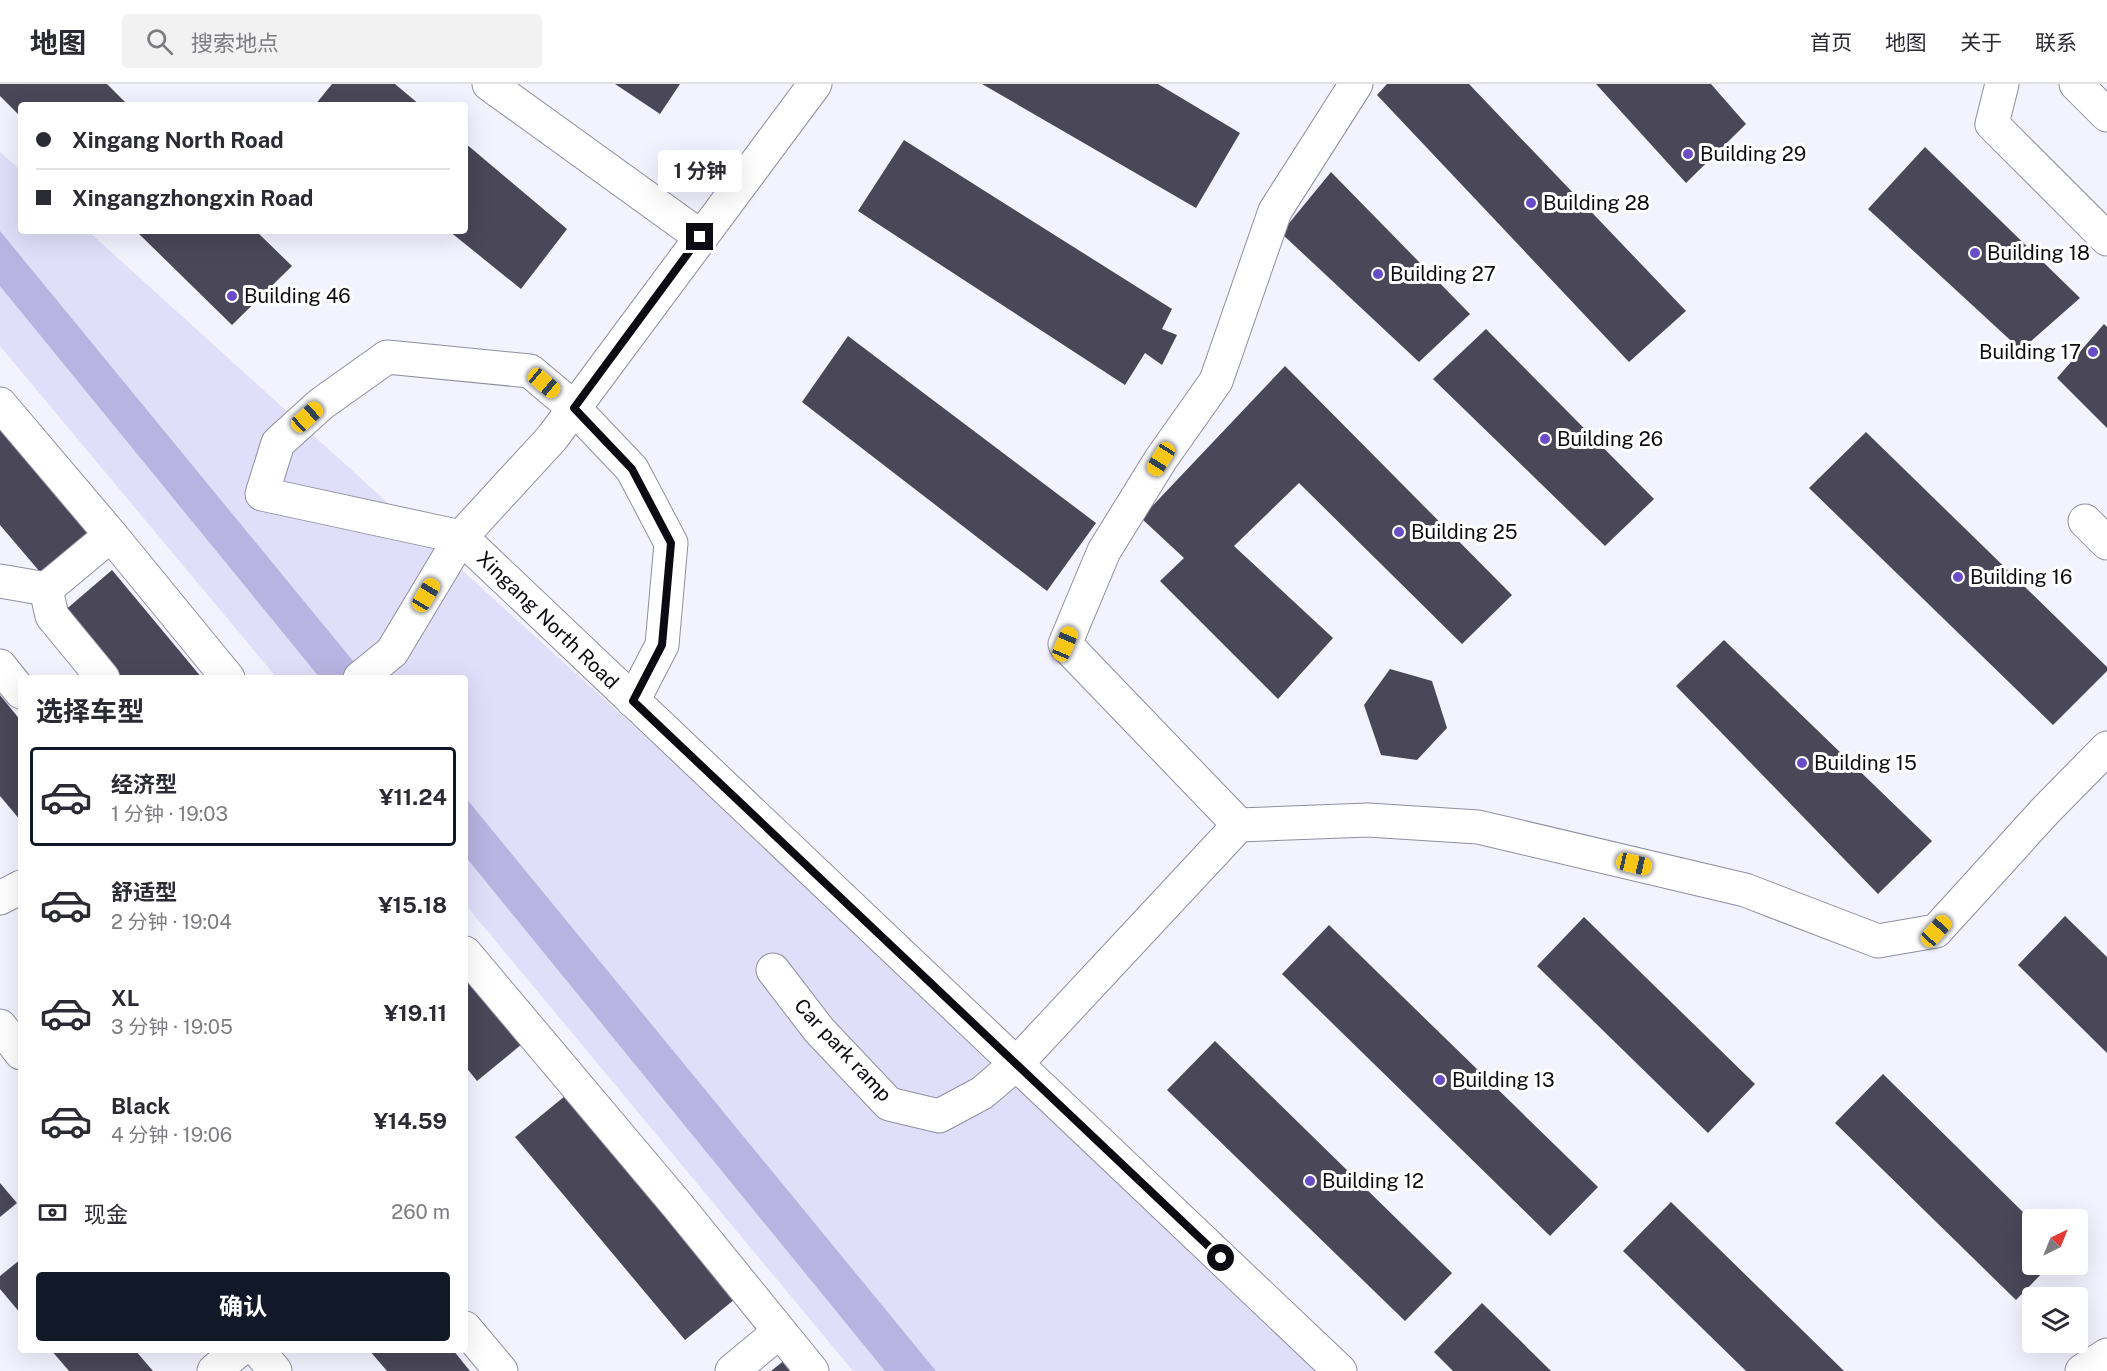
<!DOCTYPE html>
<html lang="zh">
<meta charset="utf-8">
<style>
body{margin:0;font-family:"Public Sans","Noto Sans SC",sans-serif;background:#f2f2f3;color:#2b2b33;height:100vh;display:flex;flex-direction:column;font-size:22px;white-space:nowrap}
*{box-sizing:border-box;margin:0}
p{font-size:20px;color:#7c7c81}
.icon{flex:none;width:33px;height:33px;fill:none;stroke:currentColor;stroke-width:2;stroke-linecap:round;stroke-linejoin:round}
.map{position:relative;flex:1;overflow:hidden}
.panel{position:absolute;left:18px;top:591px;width:450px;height:678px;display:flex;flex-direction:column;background:#fff;border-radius:6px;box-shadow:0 6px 24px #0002}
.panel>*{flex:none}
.hud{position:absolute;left:18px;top:18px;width:450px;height:132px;border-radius:6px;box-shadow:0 6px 24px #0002;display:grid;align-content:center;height:132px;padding:0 18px;background:#fff}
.needle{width:39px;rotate:43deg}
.tools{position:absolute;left:2022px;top:1125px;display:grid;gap:12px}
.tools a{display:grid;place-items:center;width:66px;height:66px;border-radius:6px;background:#fff;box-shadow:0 6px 24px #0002;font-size:30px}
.end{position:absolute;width:27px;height:27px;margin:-14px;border:8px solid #0c0b12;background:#fff;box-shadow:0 0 0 3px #fff}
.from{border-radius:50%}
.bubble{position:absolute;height:42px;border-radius:6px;background:#fff;box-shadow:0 6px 24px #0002;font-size:20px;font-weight:700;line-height:42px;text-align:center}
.car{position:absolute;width:18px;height:36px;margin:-18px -9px;border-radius:8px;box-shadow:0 0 4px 2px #0007;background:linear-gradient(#f5c518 24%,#345 0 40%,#f5c518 0 76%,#345 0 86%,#f5c518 0)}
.hud b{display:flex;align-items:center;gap:21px;height:57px;font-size:22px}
.hud b+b{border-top:2px solid #e1e1e2}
.hud i{width:15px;height:15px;background:#2b2b33}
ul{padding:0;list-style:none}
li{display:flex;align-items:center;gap:18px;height:99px;margin:0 12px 9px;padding:0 6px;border:3px solid transparent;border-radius:6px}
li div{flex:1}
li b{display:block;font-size:22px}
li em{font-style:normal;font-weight:700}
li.current{border-color:#111827}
li>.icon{width:54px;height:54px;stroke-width:1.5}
h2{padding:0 18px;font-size:27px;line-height:72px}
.pay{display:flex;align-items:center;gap:15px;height:66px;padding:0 18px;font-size:22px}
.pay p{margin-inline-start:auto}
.action{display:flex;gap:12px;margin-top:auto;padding:12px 18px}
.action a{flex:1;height:69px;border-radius:6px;background:#111827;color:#fff;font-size:24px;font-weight:700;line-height:69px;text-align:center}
header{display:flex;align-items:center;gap:36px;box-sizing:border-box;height:84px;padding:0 30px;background:#fff;border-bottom:2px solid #e1e1e2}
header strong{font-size:28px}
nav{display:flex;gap:33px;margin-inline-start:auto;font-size:21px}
.search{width:420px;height:54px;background:#f2f2f3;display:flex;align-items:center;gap:15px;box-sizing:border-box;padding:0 21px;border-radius:6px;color:#7c7c81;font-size:22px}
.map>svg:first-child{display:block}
.green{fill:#e1defa}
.water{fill:#b8b3e0}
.building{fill:#494758}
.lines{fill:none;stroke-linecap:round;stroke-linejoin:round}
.minor-casing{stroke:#8f8ea1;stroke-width:35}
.minor{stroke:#fff;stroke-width:33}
.route{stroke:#0c0b12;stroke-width:8}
.poi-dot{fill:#694dc6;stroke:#fff;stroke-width:2}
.labels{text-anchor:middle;stroke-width:6;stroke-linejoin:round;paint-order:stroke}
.poi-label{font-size:20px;fill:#0c0b12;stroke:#fff;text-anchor:start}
.street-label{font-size:20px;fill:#0c0b12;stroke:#fff}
</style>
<header>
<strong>地图</strong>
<div class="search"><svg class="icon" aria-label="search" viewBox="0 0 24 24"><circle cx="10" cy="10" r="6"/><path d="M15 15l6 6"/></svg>搜索地点</div>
<nav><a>首页</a><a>地图</a><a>关于</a><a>联系</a></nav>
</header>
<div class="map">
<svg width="2107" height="1287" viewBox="0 0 2107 1287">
<rect width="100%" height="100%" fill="#f3f2ff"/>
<polygon class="green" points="0,68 21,87 21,147 88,147 979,955 1322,1287 853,1287 465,820 465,594 277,594 0,262"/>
<g class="water">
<polygon points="0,147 367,594 320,594 0,202"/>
<polygon points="465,713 936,1287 885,1287 465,772"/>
</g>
<g class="building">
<polygon points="0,0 107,0 128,21 21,21 21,33 0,12"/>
<polygon points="332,0 395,0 420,21 315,21"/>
<polygon points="615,0 680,0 660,30"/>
<polygon points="982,0 1158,0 1240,49 1196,124"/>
<polygon points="1387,0 1469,0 1686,227 1629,278 1377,11"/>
<polygon points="1596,0 1711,0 1746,40 1686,99"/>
<polygon points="904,56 1172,225 1162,245 1177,251 1162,281 1145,269 1125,301 858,127"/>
<polygon points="465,59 567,145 521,205 449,147 465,147"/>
<polygon points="1925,63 2080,214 2021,266 1868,125"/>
<polygon points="1331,88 1470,230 1419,278 1281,149"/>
<polygon points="136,147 256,147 292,182 232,241"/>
<polygon points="2104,240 2107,243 2107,344 2057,294"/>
<polygon points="1486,245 1654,415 1605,462 1433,295"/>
<polygon points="848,252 1096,439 1047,507 802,318"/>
<polygon points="1285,282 1512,511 1462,560 1299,399 1234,462 1333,554 1278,615 1160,497 1184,474 1141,434"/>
<polygon points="0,341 89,448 40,488 0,441"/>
<polygon points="1866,348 2107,583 2107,587 2053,641 1809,404"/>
<polygon points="112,486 202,594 119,594 63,528"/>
<polygon points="1724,556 1932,757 1878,810 1676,602"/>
<polygon points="1390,585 1432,597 1447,644 1417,676 1381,671 1364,621"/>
<polygon points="0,611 21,637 21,737 0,712"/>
<polygon points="2065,832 2107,873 2107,969 2018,881"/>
<polygon points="1584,833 1755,1000 1708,1049 1537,882"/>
<polygon points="1329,841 1598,1103 1550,1152 1282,890"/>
<polygon points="465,882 527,956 477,997 465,982"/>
<polygon points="1215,957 1452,1189 1405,1237 1167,1006"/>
<polygon points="1883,990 2032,1137 2032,1180 2051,1180 2016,1216 1835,1039"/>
<polygon points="565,1012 735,1215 685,1256 515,1053"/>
<polygon points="0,1099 17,1119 0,1133"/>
<polygon points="1671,1118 1844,1287 1746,1287 1623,1167"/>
<polygon points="21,1175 21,1230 0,1205 0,1192"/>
<polygon points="1482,1219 1551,1287 1453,1287 1434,1268"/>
<polygon points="51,1266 135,1266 153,1287 69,1287"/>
<polygon points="369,1266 453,1266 470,1287 387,1287"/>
<polygon points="790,1272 802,1287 771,1287"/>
</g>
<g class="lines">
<defs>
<g id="minor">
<polyline points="489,0 701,153"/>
<polyline points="2002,0 1992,40 2107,155"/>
<polyline points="2076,0 2107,31"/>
<polyline points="0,320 111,451 228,594"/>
<polyline points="2085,437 2107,459"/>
<polyline points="0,497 46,505 111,451"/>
<polyline points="46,505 52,532 103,594"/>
<polyline points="0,582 21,608"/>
<polyline points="360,594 392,568 461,453 552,354 815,0"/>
<polyline points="633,617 662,561 671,459 632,385 574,324 530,287 387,273 321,320 278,359 262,410 461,453 1340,1287"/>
<polyline points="1239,741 1065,560 1104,467 1161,375 1216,297 1275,127 1356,0"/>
<polyline points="0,814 21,803"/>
<polyline points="465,869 678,1122 812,1287"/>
<polyline points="773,886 819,946 889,1020 939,1032 982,1009 1016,980 1239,741 1368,736 1478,743 1745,806 1878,857 1936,847 2045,727 2107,664"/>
<polyline points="0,942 21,969"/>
<polyline points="465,1244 501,1287"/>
<polyline points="258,1266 275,1287"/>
<polyline points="214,1287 239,1266"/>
<polyline points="732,1287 779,1248"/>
<polyline points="2082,1287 2107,1271"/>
</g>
</defs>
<use href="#minor" class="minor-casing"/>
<use href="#minor" class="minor"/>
</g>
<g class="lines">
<polyline class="route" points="700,153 574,324 632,385 671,459 662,561 633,617 1221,1174"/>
</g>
<g class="poi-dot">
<circle cx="1688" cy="70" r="6"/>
<circle cx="1531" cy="119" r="6"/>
<circle cx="1975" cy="169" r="6"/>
<circle cx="1378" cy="190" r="6"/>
<circle cx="232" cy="212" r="6"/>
<circle cx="2093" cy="268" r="6"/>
<circle cx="1545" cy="355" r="6"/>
<circle cx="1399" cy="448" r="6"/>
<circle cx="1958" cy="493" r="6"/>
<circle cx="1802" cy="679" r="6"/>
<circle cx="1440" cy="996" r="6"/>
<circle cx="1310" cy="1097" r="6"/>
</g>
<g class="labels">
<g class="poi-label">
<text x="1700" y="77">Building 29</text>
<text x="1543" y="126">Building 28</text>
<text x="1987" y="176">Building 18</text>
<text x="1390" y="197">Building 27</text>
<text x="244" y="219">Building 46</text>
<text x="2081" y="275" text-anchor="end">Building 17</text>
<text x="1557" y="362">Building 26</text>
<text x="1411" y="455">Building 25</text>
<text x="1970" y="500">Building 16</text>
<text x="1814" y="686">Building 15</text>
<text x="1452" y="1003">Building 13</text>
<text x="1322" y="1104">Building 12</text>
</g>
<g class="street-label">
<text transform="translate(548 536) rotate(44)" y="7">Xingang North Road</text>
<text transform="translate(843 966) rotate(47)" y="7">Car park ramp</text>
</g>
</g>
</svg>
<div class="tools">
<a><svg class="needle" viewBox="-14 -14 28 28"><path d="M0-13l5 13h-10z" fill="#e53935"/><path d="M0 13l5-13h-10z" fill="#7c7c81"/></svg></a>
<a><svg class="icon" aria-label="layers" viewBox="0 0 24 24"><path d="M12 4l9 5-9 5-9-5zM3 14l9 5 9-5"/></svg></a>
</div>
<i class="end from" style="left:1221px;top:1174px"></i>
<i class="end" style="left:700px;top:153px"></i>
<div class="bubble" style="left:658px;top:66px;width:84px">1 分钟</div>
<i class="car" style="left:544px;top:299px;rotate:130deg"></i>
<i class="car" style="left:307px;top:333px;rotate:48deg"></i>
<i class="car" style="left:1161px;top:375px;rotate:212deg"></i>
<i class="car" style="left:426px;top:511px;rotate:31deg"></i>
<i class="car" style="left:1065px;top:560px;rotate:23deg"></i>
<i class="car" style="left:1634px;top:780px;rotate:103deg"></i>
<i class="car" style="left:1936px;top:847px;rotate:42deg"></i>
<div class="hud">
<b><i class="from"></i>Xingang North Road</b>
<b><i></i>Xingangzhongxin Road</b>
</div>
<section class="panel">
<h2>选择车型</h2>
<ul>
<li class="current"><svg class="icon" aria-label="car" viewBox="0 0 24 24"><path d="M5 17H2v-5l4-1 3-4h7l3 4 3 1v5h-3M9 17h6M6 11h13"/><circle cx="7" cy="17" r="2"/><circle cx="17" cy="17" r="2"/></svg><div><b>经济型</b><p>1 分钟 · 19:03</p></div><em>¥11.24</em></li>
<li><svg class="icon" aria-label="car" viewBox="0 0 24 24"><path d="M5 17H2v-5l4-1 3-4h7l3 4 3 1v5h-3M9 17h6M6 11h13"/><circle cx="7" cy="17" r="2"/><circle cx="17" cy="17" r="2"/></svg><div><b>舒适型</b><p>2 分钟 · 19:04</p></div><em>¥15.18</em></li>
<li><svg class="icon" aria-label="car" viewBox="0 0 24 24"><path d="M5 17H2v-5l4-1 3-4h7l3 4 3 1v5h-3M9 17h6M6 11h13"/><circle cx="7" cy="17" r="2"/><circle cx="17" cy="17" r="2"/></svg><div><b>XL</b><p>3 分钟 · 19:05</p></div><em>¥19.11</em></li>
<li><svg class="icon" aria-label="car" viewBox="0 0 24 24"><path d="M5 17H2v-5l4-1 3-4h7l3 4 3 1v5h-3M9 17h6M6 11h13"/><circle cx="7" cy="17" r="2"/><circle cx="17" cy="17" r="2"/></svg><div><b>Black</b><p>4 分钟 · 19:06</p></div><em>¥14.59</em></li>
</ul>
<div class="pay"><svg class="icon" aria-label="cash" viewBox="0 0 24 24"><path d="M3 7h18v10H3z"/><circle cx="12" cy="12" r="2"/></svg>现金<p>260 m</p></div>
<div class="action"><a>确认</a></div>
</section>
</div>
